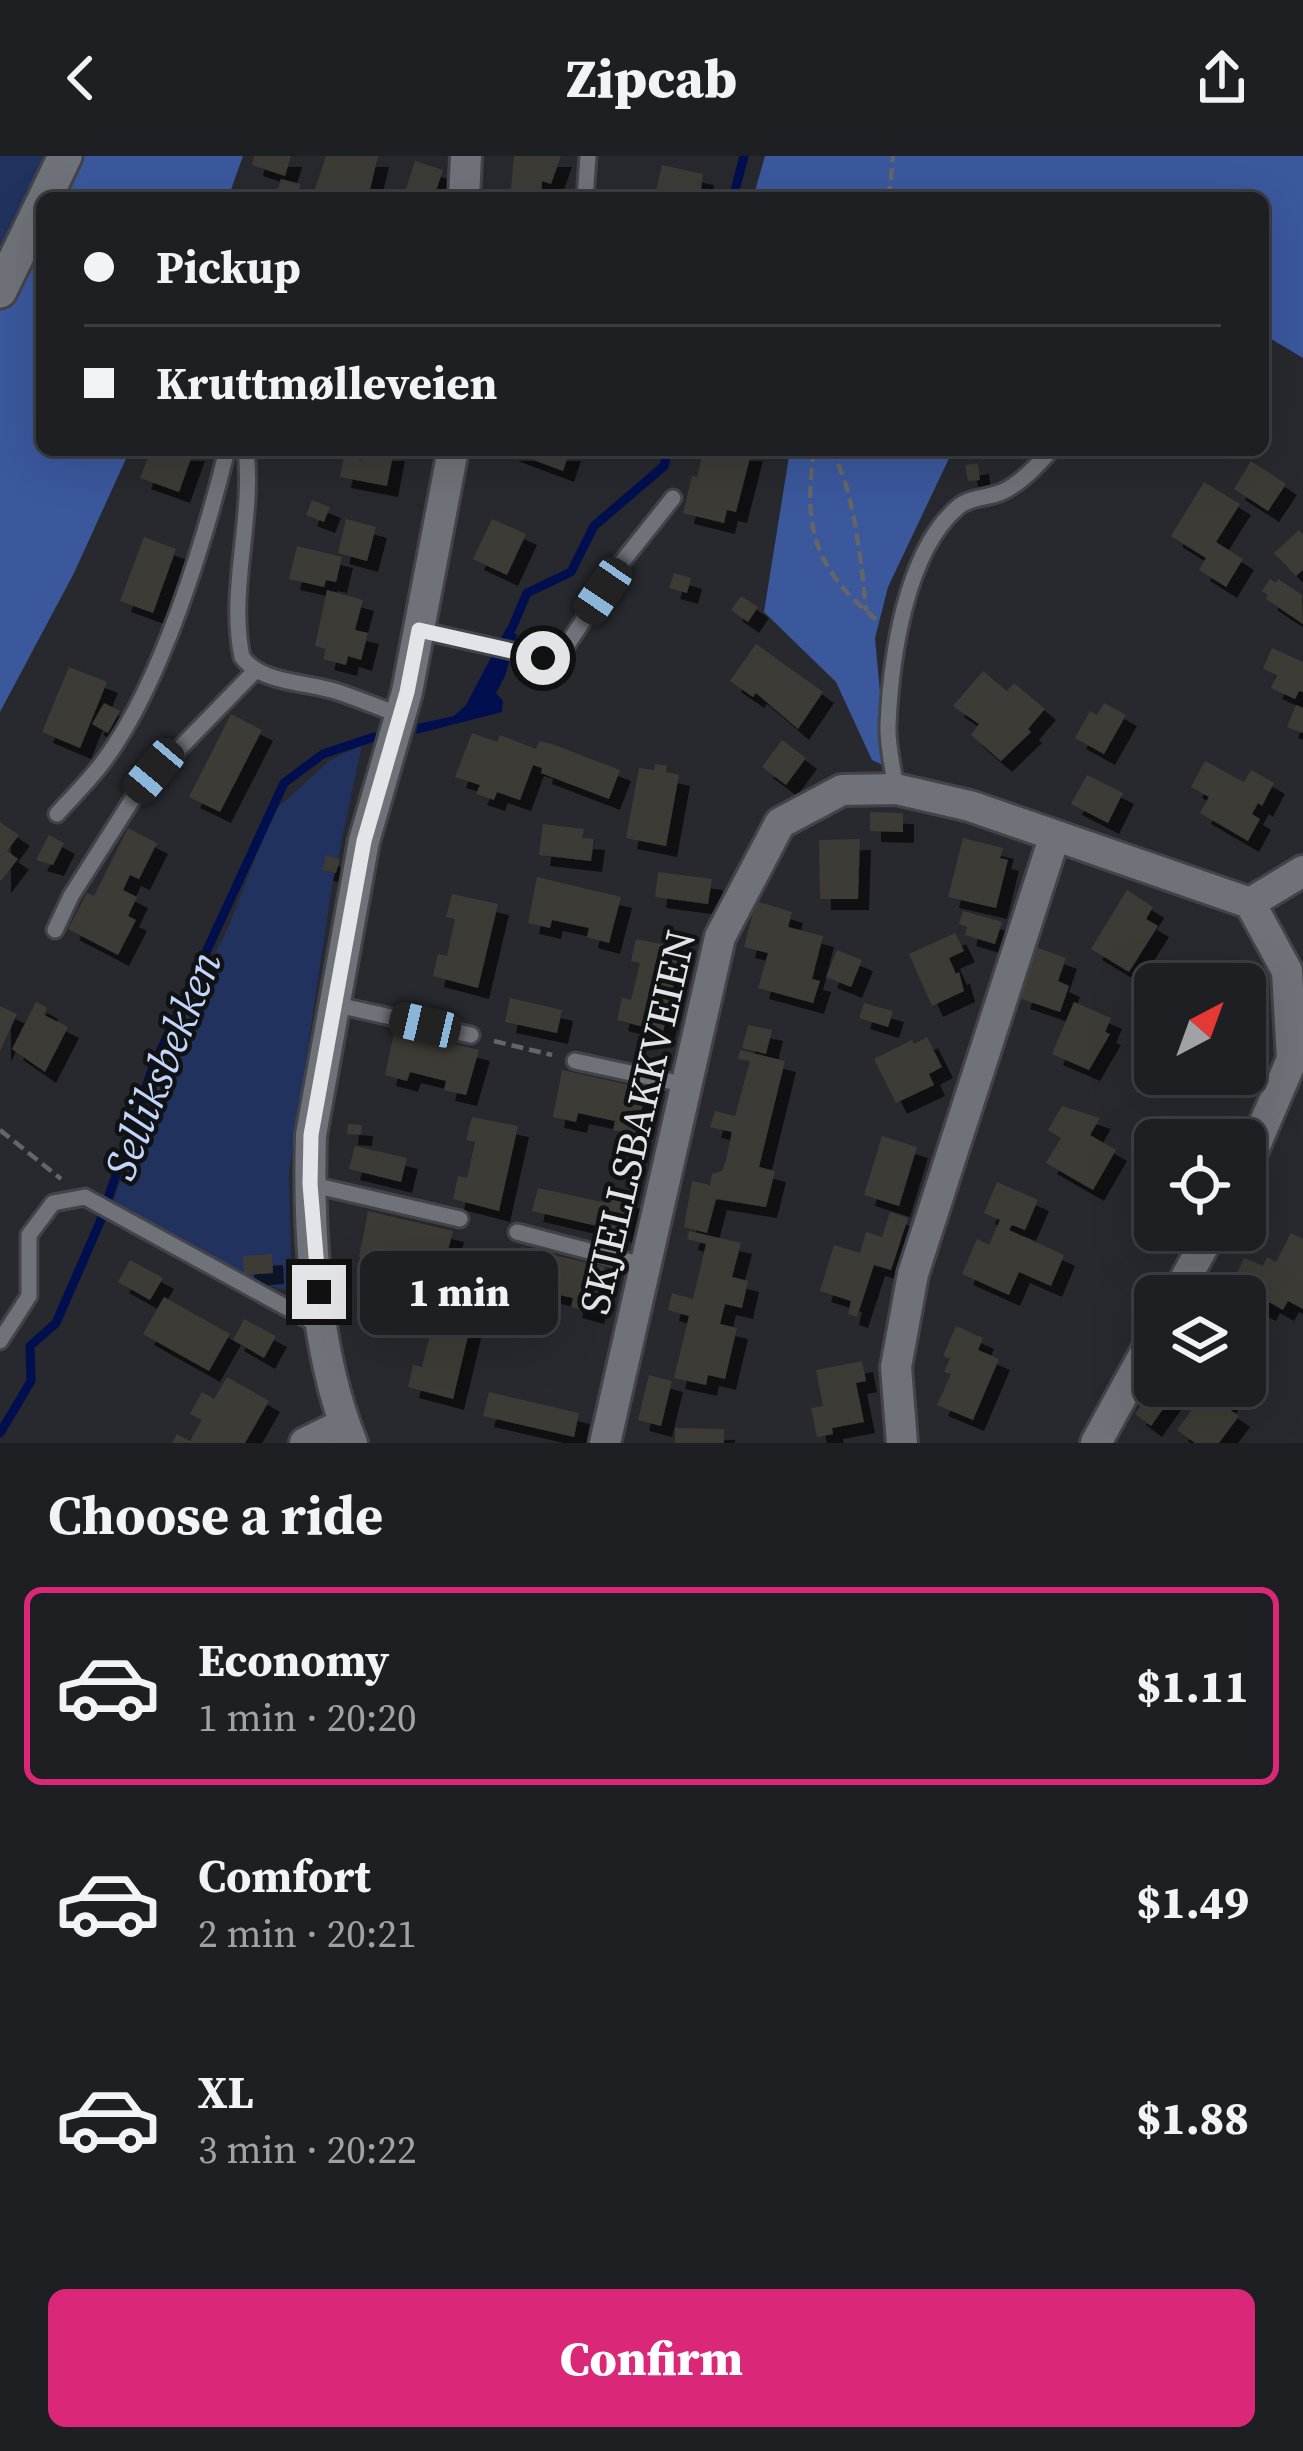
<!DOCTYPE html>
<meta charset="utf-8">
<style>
body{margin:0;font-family:"Source Serif 4",serif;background:#2a2c2f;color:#f1f3f6;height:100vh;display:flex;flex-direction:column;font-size:45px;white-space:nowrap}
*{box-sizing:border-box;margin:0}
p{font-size:39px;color:#a0a2a5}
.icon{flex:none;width:66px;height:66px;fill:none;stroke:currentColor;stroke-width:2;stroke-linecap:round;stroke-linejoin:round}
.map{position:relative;height:1287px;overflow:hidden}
.details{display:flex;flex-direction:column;background:#1d1f22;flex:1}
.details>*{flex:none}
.guide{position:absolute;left:36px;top:36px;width:1233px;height:264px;border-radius:18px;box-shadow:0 12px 48px #0002,0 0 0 3px #3b3d40;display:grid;align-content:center;height:264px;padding:0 48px;background:#1d1f22}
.needle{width:78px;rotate:41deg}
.tools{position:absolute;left:1134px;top:807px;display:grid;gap:24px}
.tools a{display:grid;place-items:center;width:132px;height:132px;border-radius:18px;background:#1d1f22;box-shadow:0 12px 48px #0002,0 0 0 3px #3b3d40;font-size:60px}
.end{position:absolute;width:54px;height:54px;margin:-27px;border:15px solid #e3e4e8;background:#111;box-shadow:0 0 0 6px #111}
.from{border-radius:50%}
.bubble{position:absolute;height:84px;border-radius:18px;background:#1d1f22;box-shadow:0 12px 48px #0002,0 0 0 3px #3b3d40;font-size:39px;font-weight:800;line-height:84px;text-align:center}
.car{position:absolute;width:36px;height:72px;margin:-36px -18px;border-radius:15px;box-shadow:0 0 9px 3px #0007;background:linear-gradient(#222 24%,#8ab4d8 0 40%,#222 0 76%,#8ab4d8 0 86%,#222 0)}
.guide b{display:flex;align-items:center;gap:42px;height:114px;font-size:45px}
.guide b+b{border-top:3px solid #3b3d40}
.guide i{width:30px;height:30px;background:#f1f3f6}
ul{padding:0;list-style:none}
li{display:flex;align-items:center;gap:36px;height:198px;margin:0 24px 18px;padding:0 24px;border:6px solid transparent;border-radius:18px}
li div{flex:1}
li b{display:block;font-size:45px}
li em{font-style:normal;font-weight:800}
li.current{border-color:#db2777}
li>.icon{width:108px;height:108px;stroke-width:1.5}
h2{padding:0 48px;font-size:54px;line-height:144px}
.button{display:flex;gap:24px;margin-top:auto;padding:24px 48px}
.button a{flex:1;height:138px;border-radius:18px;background:#db2777;color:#fff;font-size:48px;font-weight:800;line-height:138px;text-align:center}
header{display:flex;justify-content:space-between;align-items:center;height:156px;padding:0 48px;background:#1d1f22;font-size:54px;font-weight:800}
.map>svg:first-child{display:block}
.green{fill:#20325d}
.forest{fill:#3b589d}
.water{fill:#020f4f}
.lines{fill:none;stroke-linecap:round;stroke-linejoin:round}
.stream{stroke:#020f4f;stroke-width:9}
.building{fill:#3d3b35;filter:url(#shadow)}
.service-casing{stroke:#434449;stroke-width:21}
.minor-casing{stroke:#434449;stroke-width:36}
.tertiary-casing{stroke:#434449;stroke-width:39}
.path{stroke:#63656a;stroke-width:4.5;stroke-dasharray:12 6;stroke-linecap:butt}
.service{stroke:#6f7278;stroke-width:15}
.minor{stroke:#6f7278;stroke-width:30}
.tertiary{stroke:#6f7278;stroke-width:33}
.route{stroke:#e3e4e8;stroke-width:15}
.labels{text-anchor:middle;stroke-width:9;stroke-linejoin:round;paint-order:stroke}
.street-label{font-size:42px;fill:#e3e4e8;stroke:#111214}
.water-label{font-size:45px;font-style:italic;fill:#c2d5fc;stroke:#111214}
</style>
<header><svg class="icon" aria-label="back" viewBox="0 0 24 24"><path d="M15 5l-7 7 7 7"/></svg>Zipcab<svg class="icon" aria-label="share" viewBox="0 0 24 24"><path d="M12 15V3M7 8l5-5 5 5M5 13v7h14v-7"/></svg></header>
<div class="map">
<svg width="1303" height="1287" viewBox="0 0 1303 1287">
<defs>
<filter id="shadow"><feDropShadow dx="11" dy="11" stdDeviation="0" flood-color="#0009"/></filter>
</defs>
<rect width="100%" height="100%" fill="#27292e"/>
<g class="green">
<polygon points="0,0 65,0 0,130"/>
<polygon points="362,589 332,730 289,1017 292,1137 243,1120 112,1050 158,914 229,769 274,655 330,604"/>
</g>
<g class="forest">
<polygon points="65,0 243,0 228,42 44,42"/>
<polygon points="765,0 1303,0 1303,202 1263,178 1263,42 753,42"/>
<polygon points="42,46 42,294 130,294 74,417 0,556 0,130"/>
<polygon points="790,294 953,294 888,431 875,482 887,611 872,604 836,526 764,456"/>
</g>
<polygon class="water" points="507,471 517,479 505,520 496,537 503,545 502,556 416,578 418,568 454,560 466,549"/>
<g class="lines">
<g class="stream">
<polyline points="733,42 744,0"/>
<polyline points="512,472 527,437 571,416 594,370 664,310 668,294"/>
<polyline points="0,1277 31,1225 30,1190 56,1167 100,1066 153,911 284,627 323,598 374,581"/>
</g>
</g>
<g class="building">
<polygon points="254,0 291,0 285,20 252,9"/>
<polygon points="326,0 378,0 368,42 342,42 315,33"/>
<polygon points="514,0 561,0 551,28 542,25 541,42 510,42"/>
<polygon points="415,5 443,14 436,35 430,34 427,42 405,36"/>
<polygon points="662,9 703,18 700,42 654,42"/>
<polygon points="281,23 301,28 296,42 275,42"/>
<polygon points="151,294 194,294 179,336 140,322"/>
<polygon points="364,294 394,294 387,330 340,321 344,300 362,304"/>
<polygon points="507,294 570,294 563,315"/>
<polygon points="699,294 752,294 736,356 727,354 724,367 683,357 692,320 697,321 702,301 697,300"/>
<polygon points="1251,305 1286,328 1268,355 1234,333"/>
<polygon points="978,307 980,324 968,325 965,309"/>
<polygon points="1204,326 1240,348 1216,386 1243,403 1226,431 1199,414 1206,402 1171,380"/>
<polygon points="312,344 330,351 324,366 306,359"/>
<polygon points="346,363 376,371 367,405 338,397"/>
<polygon points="492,363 526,378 507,419 473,403"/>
<polygon points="1299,374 1303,378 1303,414 1296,420 1274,397"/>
<polygon points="144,381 176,393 153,457 120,445"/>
<polygon points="297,390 342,401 336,426 326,424 324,431 289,423"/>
<polygon points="674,417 691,422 687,437 669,432"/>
<polygon points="1270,423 1276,427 1278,423 1302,439 1303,468 1266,443 1268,439 1262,435"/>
<polygon points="327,434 363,444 355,474 368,477 361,504 348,500 346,509 323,503 326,493 315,490"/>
<polygon points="741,440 758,451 748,466 731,454"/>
<polygon points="756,488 823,536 798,573 756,537 753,541 730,525"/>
<polygon points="1272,492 1303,506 1303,536 1299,535 1295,543 1271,532 1277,519 1263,513"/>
<polygon points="69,511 107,526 80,592 42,576"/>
<polygon points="983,515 1007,535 1014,527 1045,553 1028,573 1031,576 1001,605 971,579 979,568 953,550"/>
<polygon points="104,547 120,555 108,577 92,568"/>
<polygon points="1104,547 1126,559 1104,598 1075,582 1090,555 1097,559"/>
<polygon points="1296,549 1303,552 1303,577 1287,571"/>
<polygon points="231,558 262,574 220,656 189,641"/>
<polygon points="472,577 497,586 500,579 536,593 539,585 552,588 620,614 609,643 541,617 542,612 533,609 520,644 497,636 494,644 476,638 480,629 455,621"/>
<polygon points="782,584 806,602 786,629 762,611"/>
<polygon points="1205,605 1244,626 1251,614 1274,627 1262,650 1258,647 1252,658 1260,663 1248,685 1200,657 1209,641 1191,631"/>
<polygon points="655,608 667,610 666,616 679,619 666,690 626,682 639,612 654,614"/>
<polygon points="1087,619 1123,637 1108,667 1071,648"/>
<polygon points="870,656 903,657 903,676 870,675"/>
<polygon points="0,666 19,679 7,695 18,703 0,726"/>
<polygon points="543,668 584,673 582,682 594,683 591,705 539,699"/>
<polygon points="128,672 157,687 139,723 130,719 123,734 137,741 128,760 136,764 118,799 68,773 87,737 94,740"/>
<polygon points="49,679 64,687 53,709 36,704"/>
<polygon points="963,682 1003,692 1000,702 1008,704 996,752 948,741"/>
<polygon points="860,683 858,743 820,743 819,684"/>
<polygon points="326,699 340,703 336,717 322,714"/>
<polygon points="658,716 712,723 708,748 655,741"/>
<polygon points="537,721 621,741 609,787 587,781 589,772 552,764 550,772 528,767"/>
<polygon points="1127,734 1153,751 1146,763 1158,770 1129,816 1091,793"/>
<polygon points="452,738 498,748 478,832 433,820 438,798 447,800 455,763 446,761"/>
<polygon points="756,745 792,756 788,771 823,780 812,823 820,825 813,847 758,832 768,797 744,791"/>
<polygon points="963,755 1002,766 995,788 965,779 967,771 959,768"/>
<polygon points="955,777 964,795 949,802 956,818 959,816 964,835 932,850 909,798"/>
<polygon points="636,783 682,792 663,876 617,864 622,842 631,844 640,807 631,805"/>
<polygon points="1036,791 1066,802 1058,825 1069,830 1060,856 1019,842"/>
<polygon points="837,794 862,804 851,831 826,821"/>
<polygon points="510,842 562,854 557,877 505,866"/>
<polygon points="36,846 47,852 44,859 68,871 45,916 12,893"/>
<polygon points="1074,846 1111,862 1105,876 1110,878 1089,914 1052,898"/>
<polygon points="864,847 893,855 888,871 859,862"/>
<polygon points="0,850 17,858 0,895"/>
<polygon points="748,869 772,874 766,898 742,892"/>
<polygon points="395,873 479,894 466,939 444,934 446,925 410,916 407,925 385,919"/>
<polygon points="927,881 942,911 929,918 934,929 896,947 874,903 912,884 914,888"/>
<polygon points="740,894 785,905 759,1011 775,1015 766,1051 716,1043 707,1077 684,1071 692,1025 710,1029 712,1018 722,1015 726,1004 732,976 710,971 715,955 735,960 750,905 738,903"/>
<polygon points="562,914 647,933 635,979 613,974 615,965 578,957 576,966 553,961"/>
<polygon points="1062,950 1100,962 1090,979 1116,994 1093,1034 1046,1007 1061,982 1048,974"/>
<polygon points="472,961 518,970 499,1055 453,1043 458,1020 467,1022 475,986 466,984"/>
<polygon points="348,968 362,969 361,979 347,978"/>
<polygon points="882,980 917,991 899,1050 864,1039"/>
<polygon points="355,990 407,1002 401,1026 349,1013"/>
<polygon points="997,1026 1038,1044 1025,1074 1012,1069 1009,1074 1064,1099 1051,1130 1019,1116 1009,1139 962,1118 977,1083 989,1089 1000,1064 984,1057"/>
<polygon points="538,1032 602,1046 604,1036 630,1042 623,1076 532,1055"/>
<polygon points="368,1055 453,1075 441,1121 418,1116 420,1107 383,1098 381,1107 359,1101"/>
<polygon points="890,1056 908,1062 891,1114 874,1109 857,1161 848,1158 851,1145 820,1135 834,1089 860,1097 866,1076 882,1081"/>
<polygon points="689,1075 741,1087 732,1121 748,1125 742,1152 725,1148 720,1168 737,1172 725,1223 708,1219 706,1229 674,1222 689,1160 668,1154 672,1137 693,1143 706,1088 687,1083"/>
<polygon points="1291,1077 1303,1083 1303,1153 1288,1145 1283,1154 1269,1146 1265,1154 1246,1145 1254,1128 1237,1117 1244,1102 1263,1110 1267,1101 1276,1106"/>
<polygon points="521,1091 605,1111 593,1157 571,1151 573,1142 536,1134 534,1142 511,1137"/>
<polygon points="272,1098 273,1117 244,1119 243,1100"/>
<polygon points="130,1104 163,1122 150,1144 118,1126"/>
<polygon points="164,1141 230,1178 209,1215 143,1178"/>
<polygon points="427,1149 473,1159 453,1243 408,1231 413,1209 422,1211 431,1174 422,1172"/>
<polygon points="244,1163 276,1180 264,1202 233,1184"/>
<polygon points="956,1170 983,1182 978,1194 999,1203 973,1264 937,1249 951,1218 944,1216 950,1203 943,1200"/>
<polygon points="862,1205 866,1225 856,1227 864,1266 832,1272 833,1278 817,1281 811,1252 823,1250 816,1214"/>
<polygon points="649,1219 672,1225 661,1270 638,1264"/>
<polygon points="227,1221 269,1245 245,1287 172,1287 177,1278 190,1285 202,1264 190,1258 202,1236 214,1243"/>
<polygon points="1155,1230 1173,1239 1151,1270 1135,1258"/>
<polygon points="1174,1230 1217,1230 1230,1239 1223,1249 1239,1260 1219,1287 1195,1287 1177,1274 1194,1251 1184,1243 1187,1239"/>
<polygon points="489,1236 579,1257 574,1281 483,1260"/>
<polygon points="675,1272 724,1273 724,1287 675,1287"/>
</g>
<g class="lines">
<defs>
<g id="service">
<polyline points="585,42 588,0"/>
<path d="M246 294C254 363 228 434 242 501 261 528 309 526 338 536 359 543 380 552 400 559"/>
<polyline points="419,474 543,502 565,492 622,406 673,342"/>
<path d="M896 633C893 612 887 589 888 568 891 503 905 396 958 351 969 341 988 342 1002 336 1021 327 1037 310 1051 294"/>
<path d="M57 658C73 640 92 622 106 602 162 525 204 387 227 294"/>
<polyline points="55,774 71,740 137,636 256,514"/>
<polyline points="333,848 471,879"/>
<polyline points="575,905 687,929"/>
<polyline points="309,1028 460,1063"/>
<polyline points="517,1076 646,1110"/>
<polyline points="0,1185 29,1140 29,1079 53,1047 85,1041 320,1170"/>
</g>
<g id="minor">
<polyline points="464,42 466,0"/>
<polyline points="1245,1013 1292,903 1287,815 1250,747 1303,715"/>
<polyline points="1176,1140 1212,1074"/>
<polyline points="305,1287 344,1268"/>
<path d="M352 1287C315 1197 308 1075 311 979L364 685 407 536 453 294"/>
<polyline points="605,1287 720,781 780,667 842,634 896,633 970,650 1250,747"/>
<polyline points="902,1287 896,1211 913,1118 1054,682"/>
<polyline points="1096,1287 1155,1179"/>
</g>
<g id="tertiary">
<polyline points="45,42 65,0"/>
<polyline points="0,135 42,48"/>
</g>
</defs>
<use href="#service" class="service-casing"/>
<use href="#minor" class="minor-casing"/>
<use href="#tertiary" class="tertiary-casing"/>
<g class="path">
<polyline points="889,42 893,0"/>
<path d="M814 294C803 373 814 413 878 465"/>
<path d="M827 294C853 312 863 422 866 455"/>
<polyline points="494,885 552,899"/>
<polyline points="0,974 61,1023"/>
</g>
<use href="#service" class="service"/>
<use href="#minor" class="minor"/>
<use href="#tertiary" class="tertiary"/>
</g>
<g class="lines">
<polyline class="route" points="319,1136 310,1028 311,979 364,685 407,536 419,474 543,502"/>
</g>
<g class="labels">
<g class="street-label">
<text transform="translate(637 966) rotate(-77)" y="15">SKJELLSBAKKVEIEN</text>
</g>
<g class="water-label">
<text transform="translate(162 909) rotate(-68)" y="16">Selliksbekken</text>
</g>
</g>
</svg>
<div class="tools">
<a><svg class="needle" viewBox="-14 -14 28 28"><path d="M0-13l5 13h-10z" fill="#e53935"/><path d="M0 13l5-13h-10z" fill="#a0a2a5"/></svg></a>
<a><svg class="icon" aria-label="locate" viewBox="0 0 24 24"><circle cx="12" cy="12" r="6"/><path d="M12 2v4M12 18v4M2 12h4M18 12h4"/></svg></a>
<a><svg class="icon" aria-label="layers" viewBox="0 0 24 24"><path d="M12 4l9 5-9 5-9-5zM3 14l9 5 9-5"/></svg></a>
</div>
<i class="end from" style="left:543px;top:502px"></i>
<i class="end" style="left:319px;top:1136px"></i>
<div class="bubble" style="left:360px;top:1095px;width:198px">1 min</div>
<i class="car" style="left:603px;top:435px;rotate:214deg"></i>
<i class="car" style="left:154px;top:615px;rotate:220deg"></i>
<i class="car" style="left:425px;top:869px;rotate:283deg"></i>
<div class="guide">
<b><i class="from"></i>Pickup</b>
<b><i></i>Kruttmølleveien</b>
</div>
</div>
<section class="details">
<h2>Choose a ride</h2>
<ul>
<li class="current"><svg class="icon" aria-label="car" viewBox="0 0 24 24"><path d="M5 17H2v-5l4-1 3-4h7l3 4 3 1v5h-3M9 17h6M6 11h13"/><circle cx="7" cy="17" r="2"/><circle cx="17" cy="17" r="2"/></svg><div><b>Economy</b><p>1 min · 20:20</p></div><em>$1.11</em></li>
<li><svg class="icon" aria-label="car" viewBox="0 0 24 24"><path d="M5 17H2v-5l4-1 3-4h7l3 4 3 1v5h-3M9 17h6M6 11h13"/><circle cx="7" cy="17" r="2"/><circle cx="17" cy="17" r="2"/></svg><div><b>Comfort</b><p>2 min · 20:21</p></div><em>$1.49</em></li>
<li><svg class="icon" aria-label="car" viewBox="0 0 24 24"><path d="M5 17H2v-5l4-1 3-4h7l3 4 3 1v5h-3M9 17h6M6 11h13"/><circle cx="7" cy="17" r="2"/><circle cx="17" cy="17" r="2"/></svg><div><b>XL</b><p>3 min · 20:22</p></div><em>$1.88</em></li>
</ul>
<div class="button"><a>Confirm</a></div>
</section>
